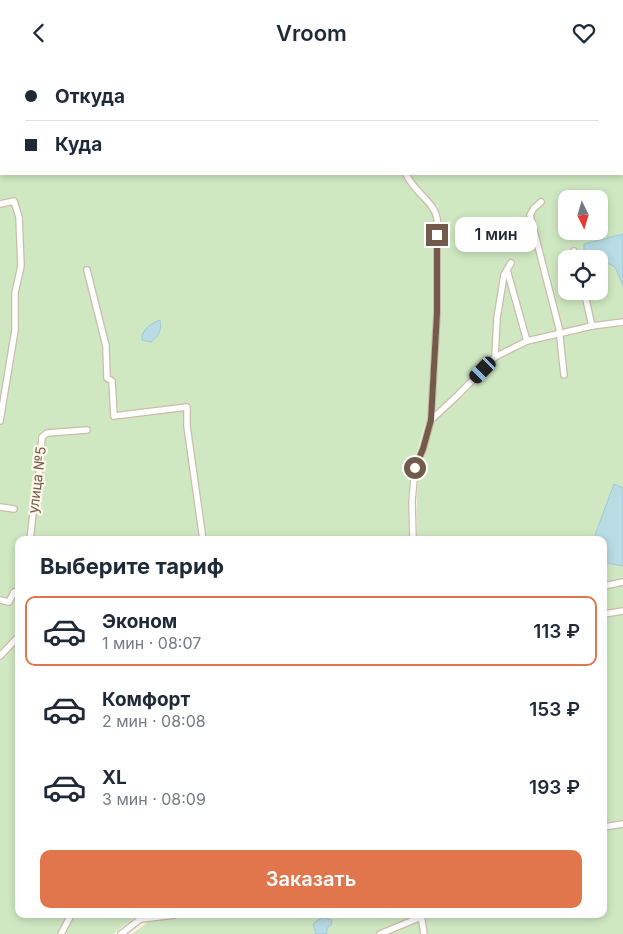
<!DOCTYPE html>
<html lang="ru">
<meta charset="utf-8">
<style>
body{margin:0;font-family:Inter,sans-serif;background:#f6f6f7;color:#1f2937;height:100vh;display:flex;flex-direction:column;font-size:19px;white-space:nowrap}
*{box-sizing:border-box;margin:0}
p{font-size:16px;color:#747a83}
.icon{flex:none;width:28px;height:28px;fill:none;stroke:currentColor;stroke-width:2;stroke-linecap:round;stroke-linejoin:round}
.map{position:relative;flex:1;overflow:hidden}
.drawer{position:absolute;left:15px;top:471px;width:592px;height:382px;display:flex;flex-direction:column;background:#fff;border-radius:10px;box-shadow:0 2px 8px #0003}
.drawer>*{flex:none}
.top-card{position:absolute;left:0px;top:0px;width:624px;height:110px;box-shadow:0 2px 8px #0003;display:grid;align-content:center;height:110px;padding:0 25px;background:#fff}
.needle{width:32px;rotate:175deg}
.fabs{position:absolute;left:558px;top:125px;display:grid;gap:10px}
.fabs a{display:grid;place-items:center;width:50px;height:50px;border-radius:10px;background:#fff;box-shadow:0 2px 8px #0003;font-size:25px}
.end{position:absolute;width:22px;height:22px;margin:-11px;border:6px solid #725b4a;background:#fff;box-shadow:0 0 0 2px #fff}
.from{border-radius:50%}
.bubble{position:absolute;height:35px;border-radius:10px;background:#fff;box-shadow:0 2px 8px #0003;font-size:16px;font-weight:600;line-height:35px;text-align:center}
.car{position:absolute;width:15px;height:30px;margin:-15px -8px;border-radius:6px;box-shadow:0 0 4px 1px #0007;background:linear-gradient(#222 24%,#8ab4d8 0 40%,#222 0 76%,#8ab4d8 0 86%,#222 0)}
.top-card b{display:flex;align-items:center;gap:18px;height:48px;font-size:19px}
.top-card b+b{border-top:1px solid #e0e1e3}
.top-card i{width:12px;height:12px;background:#1f2937}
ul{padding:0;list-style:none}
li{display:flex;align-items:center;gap:15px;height:70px;margin:0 10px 8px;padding:0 15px;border:2px solid transparent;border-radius:10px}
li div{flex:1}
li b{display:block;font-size:19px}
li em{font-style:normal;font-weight:600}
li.on{border-color:#e1764c}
li>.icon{width:45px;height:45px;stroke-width:1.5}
h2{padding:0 25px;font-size:22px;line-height:60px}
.button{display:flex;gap:10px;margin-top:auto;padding:10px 25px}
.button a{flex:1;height:58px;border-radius:10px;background:#e1764c;color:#fff;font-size:20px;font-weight:600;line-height:58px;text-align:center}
header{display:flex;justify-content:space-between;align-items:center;height:65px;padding:0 25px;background:#fff;font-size:22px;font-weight:600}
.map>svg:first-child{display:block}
.green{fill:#cfe8c2;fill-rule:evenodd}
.water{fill:#b8dbe4;stroke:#9fc9d5}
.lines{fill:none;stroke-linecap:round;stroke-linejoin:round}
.minor-casing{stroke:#cba;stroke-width:8}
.minor{stroke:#fff;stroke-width:5.5}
.route{stroke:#725b4a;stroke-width:6}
.labels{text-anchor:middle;stroke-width:4.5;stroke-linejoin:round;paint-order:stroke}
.street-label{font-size:14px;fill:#725b4a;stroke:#fef7e9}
</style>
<header><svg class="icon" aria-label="back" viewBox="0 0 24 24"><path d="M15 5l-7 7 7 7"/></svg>Vroom<svg class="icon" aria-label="heart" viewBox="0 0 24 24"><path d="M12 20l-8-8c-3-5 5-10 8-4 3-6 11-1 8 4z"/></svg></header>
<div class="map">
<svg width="623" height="869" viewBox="0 0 623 869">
<rect width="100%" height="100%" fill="#fbf3e3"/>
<g class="green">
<path d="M0 0H387L1 1V109H402L406 117 411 112 410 109H622V1H395L396 0H623V169L584 179 615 202 623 221V423L614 419 595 470 598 475H417C417 452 416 429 419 406 423 386 436 366 434 346L425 360 413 400 408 435 409 475H19V850H138L113 869H0ZM566 134H599V166H566ZM437 140 442 159V176L434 169V158L431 144ZM566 194H599V226H566Z"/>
<polygon points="607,498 623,501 623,869 132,869 158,850 604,850 604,501"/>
</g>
<g class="water">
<polygon points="623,169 623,221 615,202 584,186 584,179"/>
<path d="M160 255C162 265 159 271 151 277L142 275C141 265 151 258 160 255Z"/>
<polygon points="614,419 623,423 623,501 607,498 604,501 604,475 598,475 595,470"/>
<polygon points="324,851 327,854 332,855 331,860 328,862 326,869 316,869 313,859"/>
</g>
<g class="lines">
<defs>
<g id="minor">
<polyline points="45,1 45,0"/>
<polyline points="390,1 391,0"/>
<path d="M406 109C419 136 442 136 437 170V248L431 355 423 384 415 403 412 436 413 475"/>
<polyline points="541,137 534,143 530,150 559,263 564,310"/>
<polyline points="0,139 14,136 19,152 21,201 15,228 15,265 0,356"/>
<polyline points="574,186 576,194"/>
<polyline points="87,205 106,281 107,313 112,316 114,351 187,342 187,361 203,475"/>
<polyline points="507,205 527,276"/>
<polyline points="584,226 592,261"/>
<polyline points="495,292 497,253 504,210 511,198"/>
<polyline points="431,355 458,330 495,292 527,276 592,261 623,257"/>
<polyline points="0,442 14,444"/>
<polyline points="30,475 34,439 38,421 42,372 47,368 87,365"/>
<polyline points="604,521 623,517"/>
<polyline points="0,535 9,537 14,527 19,525"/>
<polyline points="604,549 623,546"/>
<polyline points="0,591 19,571"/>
<polyline points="604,762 623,759"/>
<polyline points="421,850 424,869"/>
<polyline points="141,854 175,850"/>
<polyline points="61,869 71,850"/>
<polyline points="121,869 143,852"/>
<polyline points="380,869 421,852"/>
</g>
</defs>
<use href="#minor" class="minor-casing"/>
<use href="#minor" class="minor"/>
</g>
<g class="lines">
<polyline class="route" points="415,403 423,384 431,355 437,248 437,170"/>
</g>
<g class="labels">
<g class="street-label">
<text transform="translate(37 415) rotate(-83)" y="5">улица №5</text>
</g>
</g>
</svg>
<div class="fabs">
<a><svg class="needle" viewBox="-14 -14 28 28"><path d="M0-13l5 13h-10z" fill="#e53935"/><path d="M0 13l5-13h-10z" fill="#747a83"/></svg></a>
<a><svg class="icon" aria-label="locate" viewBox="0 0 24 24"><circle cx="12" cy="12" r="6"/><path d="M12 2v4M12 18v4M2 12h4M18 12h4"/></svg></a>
</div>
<i class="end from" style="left:415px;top:403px"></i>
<i class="end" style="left:437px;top:170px"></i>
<div class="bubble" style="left:455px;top:152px;width:82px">1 мин</div>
<i class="car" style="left:483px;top:305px;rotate:224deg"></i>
<div class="top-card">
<b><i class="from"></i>Откуда</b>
<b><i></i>Куда</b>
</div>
<section class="drawer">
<h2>Выберите тариф</h2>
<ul>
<li class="on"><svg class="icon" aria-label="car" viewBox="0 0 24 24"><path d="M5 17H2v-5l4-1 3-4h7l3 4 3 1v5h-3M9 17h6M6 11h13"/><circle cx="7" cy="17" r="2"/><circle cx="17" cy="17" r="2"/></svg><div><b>Эконом</b><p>1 мин · 08:07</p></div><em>113 ₽</em></li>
<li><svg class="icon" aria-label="car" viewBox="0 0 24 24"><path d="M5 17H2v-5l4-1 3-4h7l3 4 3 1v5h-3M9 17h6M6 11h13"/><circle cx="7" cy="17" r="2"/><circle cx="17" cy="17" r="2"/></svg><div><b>Комфорт</b><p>2 мин · 08:08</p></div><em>153 ₽</em></li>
<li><svg class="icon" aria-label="car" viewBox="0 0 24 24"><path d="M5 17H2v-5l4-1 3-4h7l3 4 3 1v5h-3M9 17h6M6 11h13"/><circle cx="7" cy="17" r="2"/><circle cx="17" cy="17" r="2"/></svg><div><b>XL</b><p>3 мин · 08:09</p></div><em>193 ₽</em></li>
</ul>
<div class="button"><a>Заказать</a></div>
</section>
</div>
